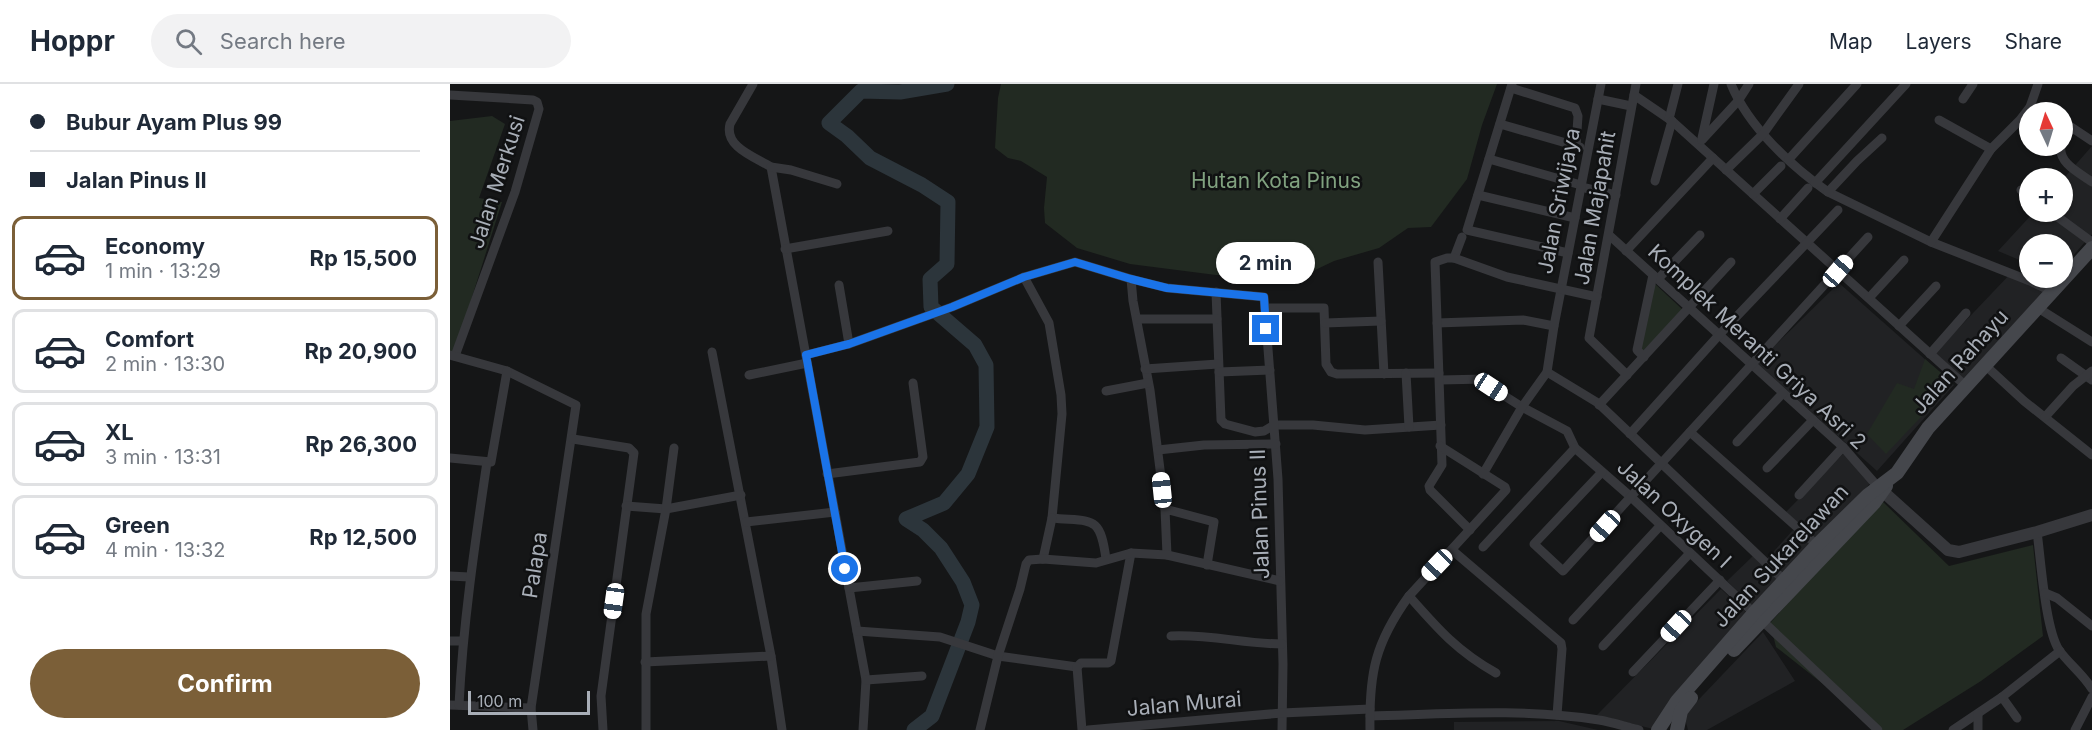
<!DOCTYPE html>
<meta charset="utf-8">
<style>
body{margin:0;font-family:Inter,sans-serif;background:#f2f2f3;color:#1f2937;height:100vh;display:flex;flex-direction:column;font-size:22px;white-space:nowrap}
*{box-sizing:border-box;margin:0}
p{font-size:20px;color:#747a83}
.icon{flex:none;width:33px;height:33px;fill:none;stroke:currentColor;stroke-width:2;stroke-linecap:round;stroke-linejoin:round}
.map{position:relative;flex:1;overflow:hidden}
.drawer{display:flex;flex-direction:column;background:#fff;width:450px}
.drawer>*{flex:none}
.top-card{display:grid;align-content:center;height:132px;padding:0 30px;background:#fff}
.needle{width:39px;rotate:356deg}
.controls{position:absolute;left:1569px;top:18px;display:grid;gap:12px}
.controls a{display:grid;place-items:center;width:54px;height:54px;border-radius:50%;background:#fff;box-shadow:0 2px 4px #0004;font-size:30px}
.scale{position:absolute;left:18px;bottom:15px;width:122px;box-sizing:border-box;padding-left:6px;border:3px solid #a8aeb7;border-top:0;font-size:16px;line-height:21px;white-space:nowrap;color:#a8aeb7;-webkit-text-stroke:4px #101112;paint-order:stroke}
.end{position:absolute;width:27px;height:27px;margin:-14px;border:8px solid #1a73e8;background:#fff;box-shadow:0 0 0 3px #fff}
.from{border-radius:50%}
.bubble{position:absolute;height:42px;border-radius:21px;background:#fff;box-shadow:0 2px 4px #0004;font-size:20px;font-weight:700;line-height:42px;text-align:center}
.car{position:absolute;width:18px;height:36px;margin:-18px -9px;border-radius:8px;box-shadow:0 0 4px 2px #0007;background:linear-gradient(#fff 24%,#345 0 40%,#fff 0 76%,#345 0 86%,#fff 0)}
.top-card b{display:flex;align-items:center;gap:21px;height:57px;font-size:22px}
.top-card b+b{border-top:2px solid #e0e1e3}
.top-card i{width:15px;height:15px;background:#1f2937}
ul{padding:0;list-style:none}
li{display:flex;align-items:center;gap:18px;height:84px;margin:0 12px 9px;padding:0 18px;border:3px solid #e0e1e3;border-radius:12px}
li div{flex:1}
li b{display:block;font-size:22px}
li em{font-style:normal;font-weight:700}
li.current{border-color:#7b5f38}
li>.icon{width:54px;height:54px;stroke-width:1.5}
.action{display:flex;gap:12px;margin-top:auto;padding:12px 30px}
.action a{flex:1;height:69px;border-radius:36px;background:#7b5f38;color:#fff;font-size:24px;font-weight:700;line-height:69px;text-align:center}
header{display:flex;align-items:center;gap:36px;box-sizing:border-box;height:84px;padding:0 30px;background:#fff;border-bottom:2px solid #e0e1e3}
header strong{font-size:28px}
nav{display:flex;gap:33px;margin-inline-start:auto;font-size:21px}
.search{width:420px;height:54px;background:#f2f2f3;display:flex;align-items:center;gap:15px;box-sizing:border-box;padding:0 21px;border-radius:33px;color:#747a83;font-size:22px}
main{display:flex;flex:1;min-height:0}
.map>svg:first-child{display:block}
.built{fill:#212224}
.green{fill:#222a22}
.lines{fill:none;stroke-linecap:round;stroke-linejoin:round}
.river{stroke:#2c353b;stroke-width:15}
.minor{stroke:#37383c;stroke-width:9}
.tertiary{stroke:#37383c;stroke-width:12}
.secondary{stroke:#45474c;stroke-width:14}
.route{stroke:#1a73e8;stroke-width:8}
.labels{text-anchor:middle;stroke-width:5;stroke-linejoin:round;paint-order:stroke}
.park-label{font-size:21px;fill:#80a17f;stroke:#101112}
.street-label{font-size:21px;fill:#a8aeb7;stroke:#101112}
</style>
<header>
<strong>Hoppr</strong>
<div class="search"><svg class="icon" aria-label="search" viewBox="0 0 24 24"><circle cx="10" cy="10" r="6"/><path d="M15 15l6 6"/></svg>Search here</div>
<nav><a>Map</a><a>Layers</a><a>Share</a></nav>
</header>
<main>
<section class="drawer">
<div class="top-card">
<b><i class="from"></i>Bubur Ayam Plus 99</b>
<b><i></i>Jalan Pinus II</b>
</div>
<ul>
<li class="current"><svg class="icon" aria-label="car" viewBox="0 0 24 24"><path d="M5 17H2v-5l4-1 3-4h7l3 4 3 1v5h-3M9 17h6M6 11h13"/><circle cx="7" cy="17" r="2"/><circle cx="17" cy="17" r="2"/></svg><div><b>Economy</b><p>1 min · 13:29</p></div><em>Rp 15,500</em></li>
<li><svg class="icon" aria-label="car" viewBox="0 0 24 24"><path d="M5 17H2v-5l4-1 3-4h7l3 4 3 1v5h-3M9 17h6M6 11h13"/><circle cx="7" cy="17" r="2"/><circle cx="17" cy="17" r="2"/></svg><div><b>Comfort</b><p>2 min · 13:30</p></div><em>Rp 20,900</em></li>
<li><svg class="icon" aria-label="car" viewBox="0 0 24 24"><path d="M5 17H2v-5l4-1 3-4h7l3 4 3 1v5h-3M9 17h6M6 11h13"/><circle cx="7" cy="17" r="2"/><circle cx="17" cy="17" r="2"/></svg><div><b>XL</b><p>3 min · 13:31</p></div><em>Rp 26,300</em></li>
<li><svg class="icon" aria-label="car" viewBox="0 0 24 24"><path d="M5 17H2v-5l4-1 3-4h7l3 4 3 1v5h-3M9 17h6M6 11h13"/><circle cx="7" cy="17" r="2"/><circle cx="17" cy="17" r="2"/></svg><div><b>Green</b><p>4 min · 13:32</p></div><em>Rp 12,500</em></li>
</ul>
<div class="action"><a>Confirm</a></div>
</section>
<div class="map">
<svg width="1642" height="646" viewBox="0 0 1642 646">
<rect width="100%" height="100%" fill="#151617"/>
<g class="built">
<polygon points="1642,62 1642,150 1613,183 1612,160 1580,160 1579,180 1548,167 1584,128 1612,128 1613,95"/>
<polygon points="1563,187 1599,204 1516,297 1485,269"/>
<polygon points="1389,199 1504,301 1427,387 1307,279"/>
<polygon points="1393,370 1422,397 1369,458 1336,428"/>
<polygon points="1343,446 1363,462 1337,492 1317,475"/>
<polygon points="1303,472 1330,497 1306,525 1277,497"/>
<polygon points="1271,505 1299,531 1203,645 1147,631"/>
<polygon points="1313,548 1345,597 1257,646 1238,646 1234,631"/>
<polygon points="1109,637 1148,646 1004,646 1004,638"/>
</g>
<g class="green">
<polygon points="551,0 1047,0 1032,41 1017,95 981,143 958,144 929,164 884,177 842,197 816,193 766,191 680,180 627,164 595,139 594,124 597,93 571,77 558,74 545,64 548,14"/>
<polygon points="42,32 55,40 29,114 52,118 4,270 0,270 0,37"/>
<polygon points="1204,199 1233,226 1190,270"/>
<polygon points="1475,275 1503,299 1436,370 1417,350 1447,299 1464,305"/>
<polygon points="1431,416 1499,482 1583,461 1593,552 1531,597 1453,646 1433,646 1429,644 1326,563 1320,539"/>
</g>
<g class="lines">
<polyline class="river" points="464,646 482,632 518,538 522,521 513,498 491,464 473,446 456,435 494,419 518,390 537,343 536,281 525,261 481,223 480,195 497,180 498,118 472,101 420,74 397,52 379,39 411,7 450,8 497,0"/>
<g class="minor">
<path d="M303 0 280 40C274 63 305 73 321 83L416 596 413 646"/>
<polyline points="1062,0 1017,146 1118,169"/>
<path d="M1281 0C1298 42 1341 82 1378 108L1481 158 1580 197 1603 208"/>
<polyline points="1061,4 1125,24 1128,32 1126,62"/>
<polyline points="0,11 83,16 87,18 89,25 65,108 5,272"/>
<polyline points="1184,11 1222,37 1517,303"/>
<polyline points="1148,15 1181,22"/>
<polyline points="1513,15 1523,0"/>
<polyline points="1580,23 1598,28"/>
<polyline points="1219,35 1228,0"/>
<polyline points="1489,36 1541,65"/>
<polyline points="1612,37 1642,57"/>
<polyline points="1050,40 1130,63"/>
<polyline points="1252,54 1264,0"/>
<polyline points="1252,56 1288,17 1299,0"/>
<polyline points="1612,58 1618,41"/>
<path d="M1611 62C1608 79 1630 89 1642 98"/>
<polyline points="1039,75 1131,101"/>
<polyline points="1339,75 1407,0"/>
<polyline points="321,83 341,86 387,100"/>
<polyline points="1276,86 1313,50 1349,0"/>
<polyline points="1205,97 1222,37"/>
<polyline points="1365,99 1456,0"/>
<polyline points="1131,103 1166,111"/>
<polyline points="1571,106 1580,113"/>
<polyline points="1378,108 1407,77 1432,54"/>
<polyline points="1303,110 1331,82"/>
<polyline points="1028,111 1125,134"/>
<polyline points="1601,128 1642,158"/>
<polyline points="1330,135 1358,104"/>
<polyline points="1159,151 1393,363 1428,403"/>
<polyline points="1481,158 1541,65 1570,36 1580,23 1588,0"/>
<polyline points="335,165 438,147"/>
<polyline points="1176,167 1263,74"/>
<polyline points="1004,174 1012,153"/>
<polyline points="928,178 934,290"/>
<path d="M574 193 599 239 611 311 612 330 602 434C642 438 650 430 656 475"/>
<polyline points="681,195 683,217 700,306 715,425"/>
<polyline points="1208,195 1250,151"/>
<polyline points="389,201 399,260"/>
<polyline points="766,208 771,336 775,340 805,348 814,347 824,341 863,341 915,346 991,341"/>
<polyline points="1419,214 1454,176"/>
<polyline points="815,224 874,224 876,280 881,288 887,290 989,289"/>
<polyline points="1588,224 1642,258"/>
<polyline points="688,235 767,235"/>
<polyline points="875,239 931,237"/>
<polyline points="987,239 1073,236 1104,242"/>
<polyline points="1449,242 1486,202"/>
<polyline points="262,268 321,572 332,646"/>
<polyline points="1480,270 1516,229"/>
<polyline points="0,271 57,287 126,321 81,624 83,646"/>
<polyline points="356,271 399,260 502,223 574,193 625,178 681,195 717,204 814,213 828,395 833,580 832,646"/>
<polyline points="1194,273 1187,266 1203,191"/>
<polyline points="1611,274 1642,296"/>
<polyline points="1536,282 1574,317 1642,371"/>
<polyline points="695,285 768,280"/>
<polyline points="769,288 820,286"/>
<polyline points="1097,288 1148,319 1334,496"/>
<polyline points="956,289 959,343"/>
<polyline points="299,291 357,279"/>
<polyline points="1177,291 1139,254 1186,0"/>
<polyline points="990,296 1035,295 1039,302 1072,323 1117,347 1125,364 1181,413 1428,646"/>
<polyline points="656,307 698,299"/>
<polyline points="1149,321 1281,178"/>
<polyline points="1595,333 1623,302 1642,287"/>
<polyline points="1240,348 1367,461"/>
<polyline points="1180,350 1269,251 1388,126"/>
<polyline points="123,355 179,364 184,369 151,612 153,646"/>
<polyline points="1287,358 1333,309"/>
<polyline points="708,366 754,361 826,360"/>
<polyline points="0,374 41,378 57,287"/>
<polyline points="1317,384 1363,336"/>
<polyline points="1152,388 1084,460 1113,487 1418,153"/>
<polyline points="377,390 470,378 473,373 463,299"/>
<polyline points="1033,390 1072,323 1097,288 1104,242 1151,0"/>
<polyline points="1349,411 1393,363"/>
<polyline points="176,422 216,425 291,411"/>
<polyline points="296,438 385,428"/>
<polyline points="1020,446 980,406 979,402 992,381 985,178 997,174 1004,174 1057,193 1147,213"/>
<path d="M1587 448C1591 476 1595 544 1609 566 1619 580 1633 590 1642 605"/>
<polyline points="1033,463 1125,364"/>
<polyline points="1002,466 1111,559 1112,565 1107,631"/>
<polyline points="717,471 715,425 764,438 757,481"/>
<polyline points="593,475 602,434"/>
<polyline points="0,492 19,493"/>
<polyline points="399,504 467,497"/>
<polyline points="1595,509 1607,514 1642,542"/>
<path d="M959 512C988 545 1007 567 1046 589"/>
<polyline points="1123,536 1210,442"/>
<polyline points="407,547 490,553 548,572 627,583 631,579 658,579 661,577 681,469"/>
<path d="M721 552C759 550 795 560 832 560"/>
<polyline points="0,557 12,557"/>
<polyline points="1153,562 1240,469"/>
<polyline points="195,578 321,572"/>
<polyline points="627,583 632,646"/>
<polyline points="1183,588 1270,496"/>
<polyline points="416,596 472,592"/>
<polyline points="1552,613 1567,634"/>
<polyline points="0,621 81,624"/>
<path d="M9 621C13 539 25 459 37 378"/>
<path d="M920 632C996 630 1074 624 1149 636 1162 638 1176 643 1189 646"/>
<polyline points="196,646 196,530 216,425 224,364"/>
<polyline points="530,646 548,572 570,505 576,480 579,476 593,475 646,479 681,469 717,471 830,497"/>
<polyline points="638,646 832,629 920,625"/>
<path d="M920 646C919 589 925 559 959 512L1056 406 1055 403 990 362"/>
<polyline points="1503,646 1552,613 1610,567"/>
<polyline points="1528,646 1528,630"/>
<polyline points="1625,646 1642,613"/>
</g>
<polyline class="tertiary" points="1428,403 1498,466 1509,468 1587,448 1642,431"/>
<g class="secondary">
<polyline points="1284,566 1424,419 1436,402"/>
<polyline points="1208,646 1227,617 1304,529 1367,461 1418,411 1447,389 1478,344 1642,164"/>
<polyline points="1227,646 1231,627 1241,614"/>
</g>
</g>
<g class="lines">
<polyline class="route" points="395,485 356,271 399,260 502,223 574,193 625,178 681,195 717,204 814,213 816,245"/>
</g>
<g class="labels">
<g class="park-label">
<text x="826" y="104">Hutan Kota Pinus</text>
</g>
<g class="street-label">
<text transform="translate(47 98) rotate(-72)" y="7">Jalan Merkusi</text>
<text transform="translate(1109 117) rotate(-79)" y="7">Jalan Sriwijaya</text>
<text transform="translate(1145 124) rotate(-80)" y="7">Jalan Majapahit</text>
<text transform="translate(1307 263) rotate(43)" y="7">Komplek Meranti Griya Asri 2</text>
<text transform="translate(1510 278) rotate(-48)" y="7">Jalan Rahayu</text>
<text transform="translate(810 430) rotate(-92)" y="7">Jalan Pinus II</text>
<text transform="translate(1224 430) rotate(43)" y="7">Jalan Oxygen I</text>
<text transform="translate(1331 472) rotate(-47)" y="7">Jalan Sukarelawan</text>
<text transform="translate(85 481) rotate(-81)" y="7">Palapa</text>
<text transform="translate(734 620) rotate(-5)" y="7">Jalan Murai</text>
</g>
</g>
</svg>
<div class="controls">
<a><svg class="needle" viewBox="-14 -14 28 28"><path d="M0-13l5 13h-10z" fill="#e53935"/><path d="M0 13l5-13h-10z" fill="#747a83"/></svg></a>
<a>+</a>
<a>−</a>
</div>
<div class="scale">100 m</div>
<i class="end from" style="left:395px;top:485px"></i>
<i class="end" style="left:816px;top:245px"></i>
<div class="bubble" style="left:766px;top:158px;width:99px">2 min</div>
<i class="car" style="left:1388px;top:187px;rotate:41deg"></i>
<i class="car" style="left:1041px;top:303px;rotate:123deg"></i>
<i class="car" style="left:712px;top:406px;rotate:354deg"></i>
<i class="car" style="left:1155px;top:442px;rotate:222deg"></i>
<i class="car" style="left:987px;top:481px;rotate:224deg"></i>
<i class="car" style="left:164px;top:517px;rotate:188deg"></i>
<i class="car" style="left:1226px;top:542px;rotate:223deg"></i>
</div>
</main>
